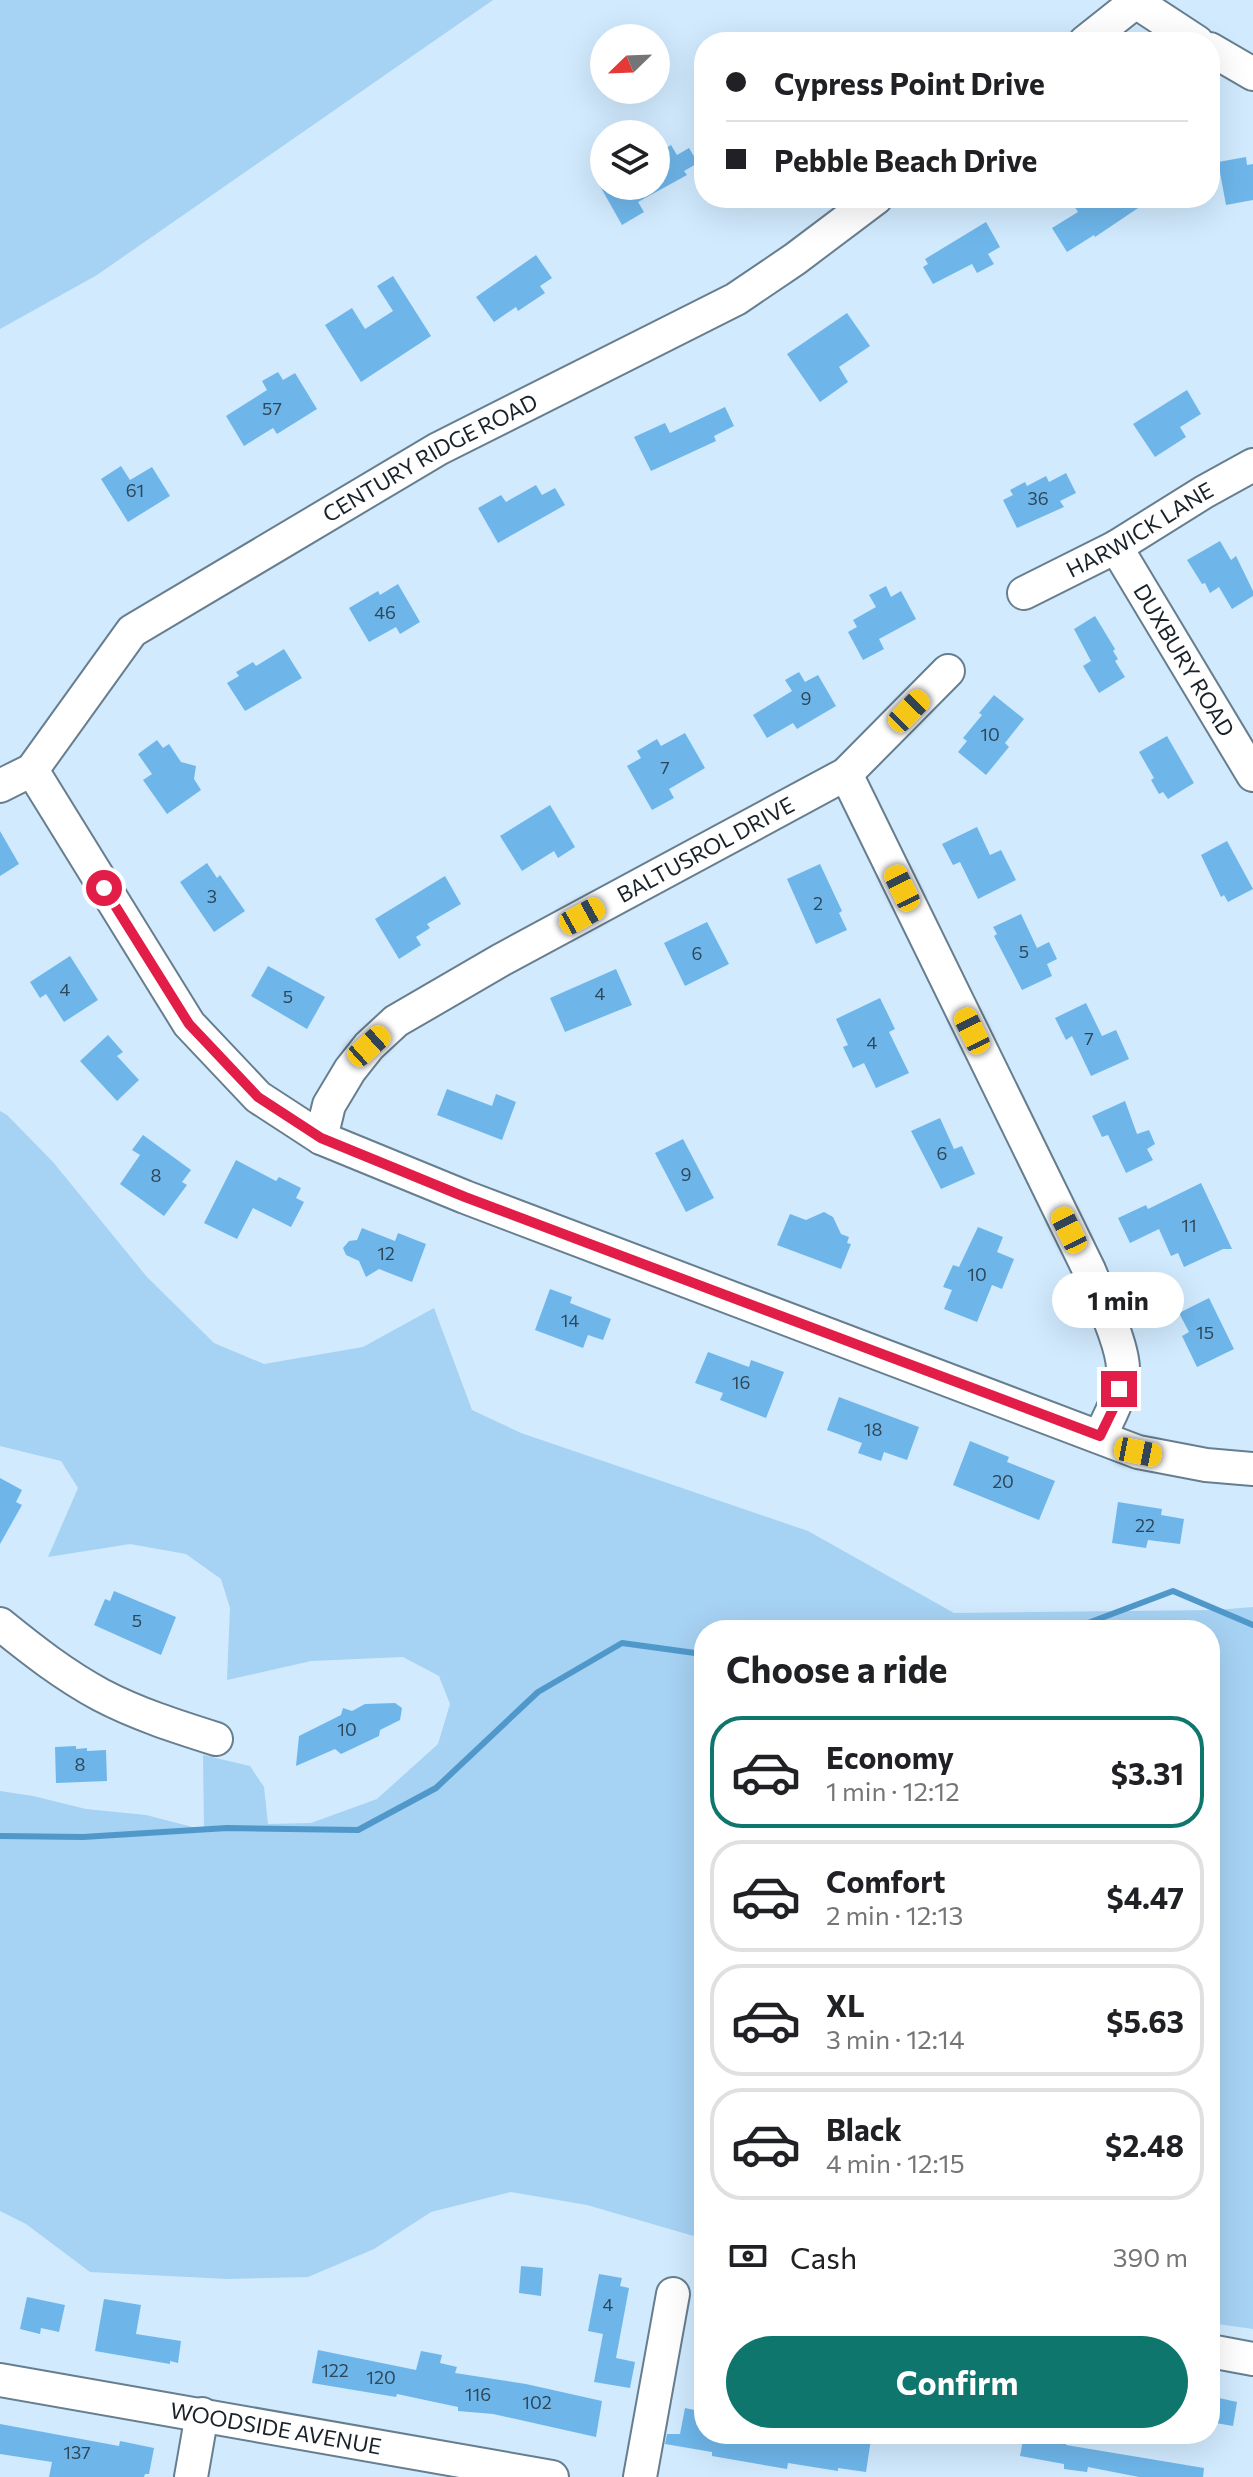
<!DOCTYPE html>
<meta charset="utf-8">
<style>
body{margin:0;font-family:Commissioner,sans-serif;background:#f2f2f2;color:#202124;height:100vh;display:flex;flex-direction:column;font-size:30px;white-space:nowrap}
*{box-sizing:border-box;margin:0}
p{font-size:26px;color:#757577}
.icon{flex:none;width:44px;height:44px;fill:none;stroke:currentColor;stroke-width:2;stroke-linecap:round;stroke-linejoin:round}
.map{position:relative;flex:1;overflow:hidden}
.panel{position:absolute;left:694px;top:1620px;width:526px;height:824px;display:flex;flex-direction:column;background:#fff;border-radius:32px;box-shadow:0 8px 32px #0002}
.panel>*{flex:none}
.hud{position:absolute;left:694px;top:32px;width:526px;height:176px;border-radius:32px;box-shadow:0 8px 32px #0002;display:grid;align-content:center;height:176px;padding:0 32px;background:#fff}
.needle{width:52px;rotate:247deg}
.controls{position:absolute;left:590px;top:24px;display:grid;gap:16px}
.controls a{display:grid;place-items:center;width:80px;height:80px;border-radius:50%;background:#fff;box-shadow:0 8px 32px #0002;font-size:40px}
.end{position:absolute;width:36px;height:36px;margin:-18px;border:10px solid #e11d48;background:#fff;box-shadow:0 0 0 4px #fff}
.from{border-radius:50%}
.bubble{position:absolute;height:56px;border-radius:28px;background:#fff;box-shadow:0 8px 32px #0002;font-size:26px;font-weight:700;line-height:56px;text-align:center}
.car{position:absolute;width:24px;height:48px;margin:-24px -12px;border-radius:10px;box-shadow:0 0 6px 2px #0007;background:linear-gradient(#f5c518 24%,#345 0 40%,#f5c518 0 76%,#345 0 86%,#f5c518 0)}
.hud b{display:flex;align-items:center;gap:28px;height:76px;font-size:30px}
.hud b+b{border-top:2px solid #e0e0e0}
.hud i{width:20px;height:20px;background:#202124}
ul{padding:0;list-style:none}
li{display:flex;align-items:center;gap:24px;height:112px;margin:0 16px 12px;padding:0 16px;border:4px solid #e0e0e0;border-radius:32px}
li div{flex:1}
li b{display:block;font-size:30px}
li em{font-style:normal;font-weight:700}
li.on{border-color:#0f766e}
li>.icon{width:72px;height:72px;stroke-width:1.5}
h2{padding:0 32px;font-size:36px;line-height:96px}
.pay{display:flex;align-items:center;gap:20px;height:88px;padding:0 32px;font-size:30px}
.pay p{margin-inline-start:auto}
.action{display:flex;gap:16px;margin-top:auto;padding:16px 32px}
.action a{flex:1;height:92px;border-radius:48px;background:#0f766e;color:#fff;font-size:32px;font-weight:700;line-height:92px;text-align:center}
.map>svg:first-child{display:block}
.green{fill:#a6d2f3}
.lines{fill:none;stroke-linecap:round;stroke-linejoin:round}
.stream{stroke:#5098ca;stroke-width:6}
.building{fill:#6eb6ea}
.minor-casing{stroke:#677e8f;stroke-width:36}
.minor{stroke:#fff;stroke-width:32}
.route{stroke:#e11d48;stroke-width:10}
.labels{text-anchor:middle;stroke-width:6;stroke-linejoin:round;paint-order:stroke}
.number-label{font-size:18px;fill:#2e4759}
.street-label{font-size:22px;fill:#192229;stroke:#ebf5fd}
</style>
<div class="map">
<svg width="1253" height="2477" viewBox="0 0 1253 2477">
<rect width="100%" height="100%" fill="#d1eafe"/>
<g class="green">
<polygon points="0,0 493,0 97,275 0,329"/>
<polygon points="0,1111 7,1115 53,1162 147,1277 214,1343 264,1364 363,1347 434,1308 472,1410 521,1433 808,1531 954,1613 1216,1610 1253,1607 1253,2329 1210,2323 1210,1630 704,1630 704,2239 587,2205 511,2192 431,2212 374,2249 308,2277 228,2279 90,2272 26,2224 0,2211 0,1791 33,1796 86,1809 146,1815 204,1830 203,1755 250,1766 264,1787 268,1824 311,1823 377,1799 438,1744 450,1704 439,1676 403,1657 311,1661 227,1680 230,1608 221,1579 186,1554 130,1544 48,1557 78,1488 61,1461 0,1446"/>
</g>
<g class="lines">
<g class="stream">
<polyline points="909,1630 1072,1629 1173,1591 1253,1625"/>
<polyline points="0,1836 83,1837 227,1828 358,1830 436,1788 538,1692 622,1643 695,1653 704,1657"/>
</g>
</g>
<g class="building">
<polygon points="671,145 677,155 689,148 698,163 684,171 687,175 638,202 644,212 622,225 600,186 656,186 656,154"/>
<polygon points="1246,157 1247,165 1253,164 1253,200 1226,205 1218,162"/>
<polygon points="1069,198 1153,198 1095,237 1094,235 1067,252 1052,228 1078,212"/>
<polygon points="986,222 1000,247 988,254 994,264 977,273 972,264 933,284 923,267 928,264 925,259"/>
<polygon points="536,255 552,278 540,286 545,293 518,311 516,307 494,322 476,297"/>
<polygon points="393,276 431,336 361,382 325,325 352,308 365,329 393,311 377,286"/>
<polygon points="847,313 870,346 839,367 848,382 820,402 787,354"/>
<polygon points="278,372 283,380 295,373 317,409 277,434 273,428 244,446 226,416 267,390 262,381"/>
<polygon points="1187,390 1201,414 1180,427 1186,437 1155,457 1133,424"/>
<polygon points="725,407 734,426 714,436 716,441 651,471 634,437 665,423 670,433"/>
<polygon points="121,466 130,480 152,467 170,496 128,522 101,479"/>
<polygon points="1066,473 1076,493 1060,501 1064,507 1017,528 1003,500 1013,495 1010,490 1025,482 1027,486 1046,476 1049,482"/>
<polygon points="536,485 542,495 555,488 565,505 498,543 478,508 501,495 506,502"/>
<polygon points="1220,541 1231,560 1236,556 1253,591 1253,596 1232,609 1219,587 1210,593 1205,583 1202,584 1187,560"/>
<polygon points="398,584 420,622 400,634 396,627 369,642 349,608 378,591 380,595"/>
<polygon points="886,586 891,597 901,591 916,619 879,639 884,649 863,660 848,632 857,627 853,620 876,607 869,595"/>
<polygon points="1095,616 1115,649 1113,651 1118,659 1115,661 1125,677 1099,693 1083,666 1091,661 1074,629"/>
<polygon points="284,649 302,678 245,711 227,683 239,676 236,672 253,662 256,666"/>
<polygon points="799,672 805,682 818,675 836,706 797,729 793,723 767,738 753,715 792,691 785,680"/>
<polygon points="994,695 1024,719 1005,743 1009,747 986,775 958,752 967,741 963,738 982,715 979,713"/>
<polygon points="685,733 705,768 669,789 674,798 652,810 627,766 641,758 637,751 657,739 661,746"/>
<polygon points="1167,736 1194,783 1168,799 1163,792 1159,794 1151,780 1154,778 1139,752"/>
<polygon points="157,740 163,748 169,744 181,762 196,766 194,779 201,790 167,814 143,780 152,774 138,754"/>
<polygon points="550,805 575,847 558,858 554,851 522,871 500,836"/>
<polygon points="977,827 990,855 1001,850 1016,880 978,899 960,862 953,865 942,844"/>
<polygon points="0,831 19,864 0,876"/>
<polygon points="1227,841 1253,889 1228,902 1224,895 1221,897 1201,855"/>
<polygon points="207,863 217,878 220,875 245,911 214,932 180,882"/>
<polygon points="820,864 842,911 839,913 847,930 816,944 787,879"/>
<polygon points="445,876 461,904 427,924 430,928 416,937 421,945 399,959 375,919"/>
<polygon points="1021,914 1037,948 1049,942 1057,959 1047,964 1052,976 1022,990 994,936 997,934 993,927"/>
<polygon points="707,922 729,964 685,986 664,943"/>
<polygon points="70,956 98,1000 64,1022 46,994 40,998 30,982"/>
<polygon points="268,966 325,997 307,1029 251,996"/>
<polygon points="616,969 632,1005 565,1032 550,998"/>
<polygon points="880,998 895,1029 889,1032 909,1073 876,1088 864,1063 853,1068 843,1047 848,1045 836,1019"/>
<polygon points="1086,1003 1102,1036 1116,1030 1129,1059 1091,1076 1072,1036 1066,1040 1055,1018"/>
<polygon points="108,1035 123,1052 117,1056 139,1080 117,1101 80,1061"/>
<polygon points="447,1089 492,1106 496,1094 516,1102 502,1140 437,1115"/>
<polygon points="1125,1101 1137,1134 1149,1130 1155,1144 1147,1149 1153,1160 1126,1173 1108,1135 1102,1137 1092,1116"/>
<polygon points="940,1118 954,1149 962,1146 975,1174 941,1189 911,1131"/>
<polygon points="143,1135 191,1170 182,1182 187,1185 164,1216 120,1184 140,1155 132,1150"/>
<polygon points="683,1139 714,1198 686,1212 655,1153"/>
<polygon points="236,1160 276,1181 279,1177 301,1188 296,1198 304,1202 291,1227 253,1208 237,1239 204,1223"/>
<polygon points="1201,1183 1232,1249 1223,1249 1184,1267 1178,1253 1171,1256 1159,1229 1130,1243 1118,1218 1146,1205 1148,1209"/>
<polygon points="824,1212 833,1217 841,1234 849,1237 847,1243 851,1244 841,1269 777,1245 790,1214 806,1220"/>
<polygon points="978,1227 1003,1237 997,1252 1014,1259 1002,1289 992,1285 977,1322 944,1309 952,1290 943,1287 953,1265 959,1267"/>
<polygon points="362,1228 395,1241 398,1233 426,1244 412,1282 379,1269 366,1277 359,1261 346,1255 343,1248 349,1241 357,1240"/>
<polygon points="550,1289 572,1297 570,1303 611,1319 603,1340 588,1335 583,1348 535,1330"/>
<polygon points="1209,1298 1234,1349 1197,1367 1182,1336 1189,1332 1179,1313"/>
<polygon points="708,1352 749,1367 751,1360 784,1372 766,1418 720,1400 723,1393 695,1383"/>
<polygon points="839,1397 919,1427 907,1460 884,1452 881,1461 858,1453 862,1443 827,1430"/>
<polygon points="970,1441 1009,1457 1007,1462 1055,1481 1039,1520 953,1485"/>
<polygon points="0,1478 22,1490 16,1502 22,1505 0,1544"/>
<polygon points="1118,1502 1162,1509 1161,1515 1184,1519 1180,1544 1148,1540 1146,1548 1112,1543"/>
<polygon points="114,1591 176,1617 161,1655 94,1625 105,1599 110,1601"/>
<polygon points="395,1703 402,1708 400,1720 380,1730 379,1736 341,1754 335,1749 296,1766 299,1736 341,1715 343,1708 352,1711 365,1704"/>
<polygon points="76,1746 76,1749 87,1748 87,1751 106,1750 107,1781 56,1783 55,1747"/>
<polygon points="521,2266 543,2268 541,2296 519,2293"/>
<polygon points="599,2274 622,2278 620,2286 629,2288 616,2358 635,2362 630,2388 594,2382 603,2334 588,2331"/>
<polygon points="27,2297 65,2305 59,2332 41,2328 40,2334 20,2329"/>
<polygon points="104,2299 141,2305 136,2334 181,2341 178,2363 170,2361 170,2364 95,2351"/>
<polygon points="318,2350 416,2370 421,2351 442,2355 440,2363 457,2367 455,2373 526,2384 602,2401 596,2437 493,2414 458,2411 458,2407 397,2394 396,2397 312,2383"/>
<polygon points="1210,2396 1237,2402 1233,2426 1210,2422"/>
<polygon points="685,2408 704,2412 704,2434 859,2434 858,2437 871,2439 866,2472 838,2468 838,2471 788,2463 787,2469 712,2456 712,2452 665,2444 667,2434 680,2434"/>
<polygon points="0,2424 119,2446 120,2441 154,2448 149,2474 145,2474 144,2477 49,2477 52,2462 0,2454"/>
<polygon points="1043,2434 1063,2434 1067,2436 1066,2445 1204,2468 1203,2477 1139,2477 1088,2467 1087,2472 1064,2469 1064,2464 1020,2456 1024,2435 1043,2438"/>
</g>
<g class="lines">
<defs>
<g id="minor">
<polyline points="1136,2 1197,42"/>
<polyline points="1085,42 1138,0"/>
<polyline points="1210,49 1253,74"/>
<path id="s1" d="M1116 547 1253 775"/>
<path id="s2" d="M1024 593 1116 547 1204 492 1253 465"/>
<polyline points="32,770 189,1024 258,1097 321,1138 465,1197 1138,1452 1206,1465 1253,1469"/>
<path d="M846 774 1089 1270C1099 1295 1124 1346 1123 1371 1122 1394 1110 1416 1100 1436"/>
<path id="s3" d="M0 786 32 770 132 631 438 449 736 299 795 259 876 198"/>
<path id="s4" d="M321 1138 329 1105 350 1070 369 1046 396 1021 501 960 846 774 948 671"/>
<path d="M0 1624C32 1650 64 1675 101 1695 137 1714 178 1727 216 1739"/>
<polyline points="1210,2351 1253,2359"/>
<path id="s5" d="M0 2380 552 2477"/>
<polyline points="191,2477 202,2414"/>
<polyline points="640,2477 673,2294"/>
</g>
</defs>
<use href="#minor" class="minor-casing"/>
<use href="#minor" class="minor"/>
</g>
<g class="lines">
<polyline class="route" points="104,888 189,1024 258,1097 321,1138 465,1197 1100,1436 1115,1405 1119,1389"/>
</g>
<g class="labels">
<g class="number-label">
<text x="272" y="415">57</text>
<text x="135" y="497">61</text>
<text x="1038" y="505">36</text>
<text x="385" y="619">46</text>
<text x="806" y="705">9</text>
<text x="990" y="741">10</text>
<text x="665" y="774">7</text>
<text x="212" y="903">3</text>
<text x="818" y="910">2</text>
<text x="1024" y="958">5</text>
<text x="697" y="960">6</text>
<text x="65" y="996">4</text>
<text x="600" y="1000">4</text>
<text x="288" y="1003">5</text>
<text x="1089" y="1045">7</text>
<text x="872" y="1049">4</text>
<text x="942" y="1160">6</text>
<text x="686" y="1181">9</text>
<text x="156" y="1182">8</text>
<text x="1189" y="1232">11</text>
<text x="386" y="1260">12</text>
<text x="977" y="1281">10</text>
<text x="570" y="1327">14</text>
<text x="1205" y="1339">15</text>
<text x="741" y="1389">16</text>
<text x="873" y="1436">18</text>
<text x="1003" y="1488">20</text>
<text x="1145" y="1532">22</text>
<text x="137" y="1627">5</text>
<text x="347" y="1736">10</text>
<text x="80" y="1771">8</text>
<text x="608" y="2311">4</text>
<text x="335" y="2377">122</text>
<text x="381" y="2384">120</text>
<text x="478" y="2401">116</text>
<text x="537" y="2409">102</text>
<text x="77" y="2459">137</text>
</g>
<g class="street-label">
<text dy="8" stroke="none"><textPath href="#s3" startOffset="552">CENTURY RIDGE ROAD</textPath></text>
<text dy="8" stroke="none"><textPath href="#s2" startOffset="132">HARWICK LANE</textPath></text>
<text dy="8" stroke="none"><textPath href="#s1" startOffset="132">DUXBURY ROAD</textPath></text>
<text dy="8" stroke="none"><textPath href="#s4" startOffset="496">BALTUSROL DRIVE</textPath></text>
<text dy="8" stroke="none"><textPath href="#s5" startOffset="280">WOODSIDE AVENUE</textPath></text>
</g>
</g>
</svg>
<div class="controls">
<a><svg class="needle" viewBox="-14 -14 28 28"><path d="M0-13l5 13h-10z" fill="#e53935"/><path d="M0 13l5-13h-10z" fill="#757577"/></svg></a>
<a><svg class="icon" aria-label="layers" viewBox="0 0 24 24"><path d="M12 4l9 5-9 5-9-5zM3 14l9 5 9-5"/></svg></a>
</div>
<i class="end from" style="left:104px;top:888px"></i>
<i class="end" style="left:1119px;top:1389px"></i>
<div class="bubble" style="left:1052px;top:1272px;width:132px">1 min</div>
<i class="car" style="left:909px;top:711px;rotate:44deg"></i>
<i class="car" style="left:902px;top:888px;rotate:334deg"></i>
<i class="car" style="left:582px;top:916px;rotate:61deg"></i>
<i class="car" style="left:972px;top:1031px;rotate:334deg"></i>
<i class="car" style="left:369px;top:1046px;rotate:48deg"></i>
<i class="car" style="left:1069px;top:1230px;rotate:334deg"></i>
<i class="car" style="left:1138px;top:1452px;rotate:101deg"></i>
<div class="hud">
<b><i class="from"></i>Cypress Point Drive</b>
<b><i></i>Pebble Beach Drive</b>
</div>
<section class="panel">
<h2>Choose a ride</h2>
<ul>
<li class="on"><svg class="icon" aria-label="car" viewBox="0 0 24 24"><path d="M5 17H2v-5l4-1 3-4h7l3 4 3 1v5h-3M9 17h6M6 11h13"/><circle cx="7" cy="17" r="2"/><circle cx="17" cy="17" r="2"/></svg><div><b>Economy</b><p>1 min · 12:12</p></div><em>$3.31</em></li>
<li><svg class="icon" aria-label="car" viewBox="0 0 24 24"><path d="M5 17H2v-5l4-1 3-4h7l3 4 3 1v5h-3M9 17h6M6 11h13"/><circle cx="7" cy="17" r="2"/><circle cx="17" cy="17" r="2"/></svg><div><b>Comfort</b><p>2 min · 12:13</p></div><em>$4.47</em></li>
<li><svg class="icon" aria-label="car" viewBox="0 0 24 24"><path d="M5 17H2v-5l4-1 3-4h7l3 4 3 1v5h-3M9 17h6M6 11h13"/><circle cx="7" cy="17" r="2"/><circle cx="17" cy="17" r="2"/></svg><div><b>XL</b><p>3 min · 12:14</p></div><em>$5.63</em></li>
<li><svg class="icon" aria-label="car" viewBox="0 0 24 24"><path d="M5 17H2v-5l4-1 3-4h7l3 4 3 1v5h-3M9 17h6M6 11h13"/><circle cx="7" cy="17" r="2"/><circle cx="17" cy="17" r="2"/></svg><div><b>Black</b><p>4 min · 12:15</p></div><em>$2.48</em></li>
</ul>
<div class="pay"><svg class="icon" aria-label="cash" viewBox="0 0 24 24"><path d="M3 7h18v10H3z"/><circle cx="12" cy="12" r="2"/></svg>Cash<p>390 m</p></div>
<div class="action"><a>Confirm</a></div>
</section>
</div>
